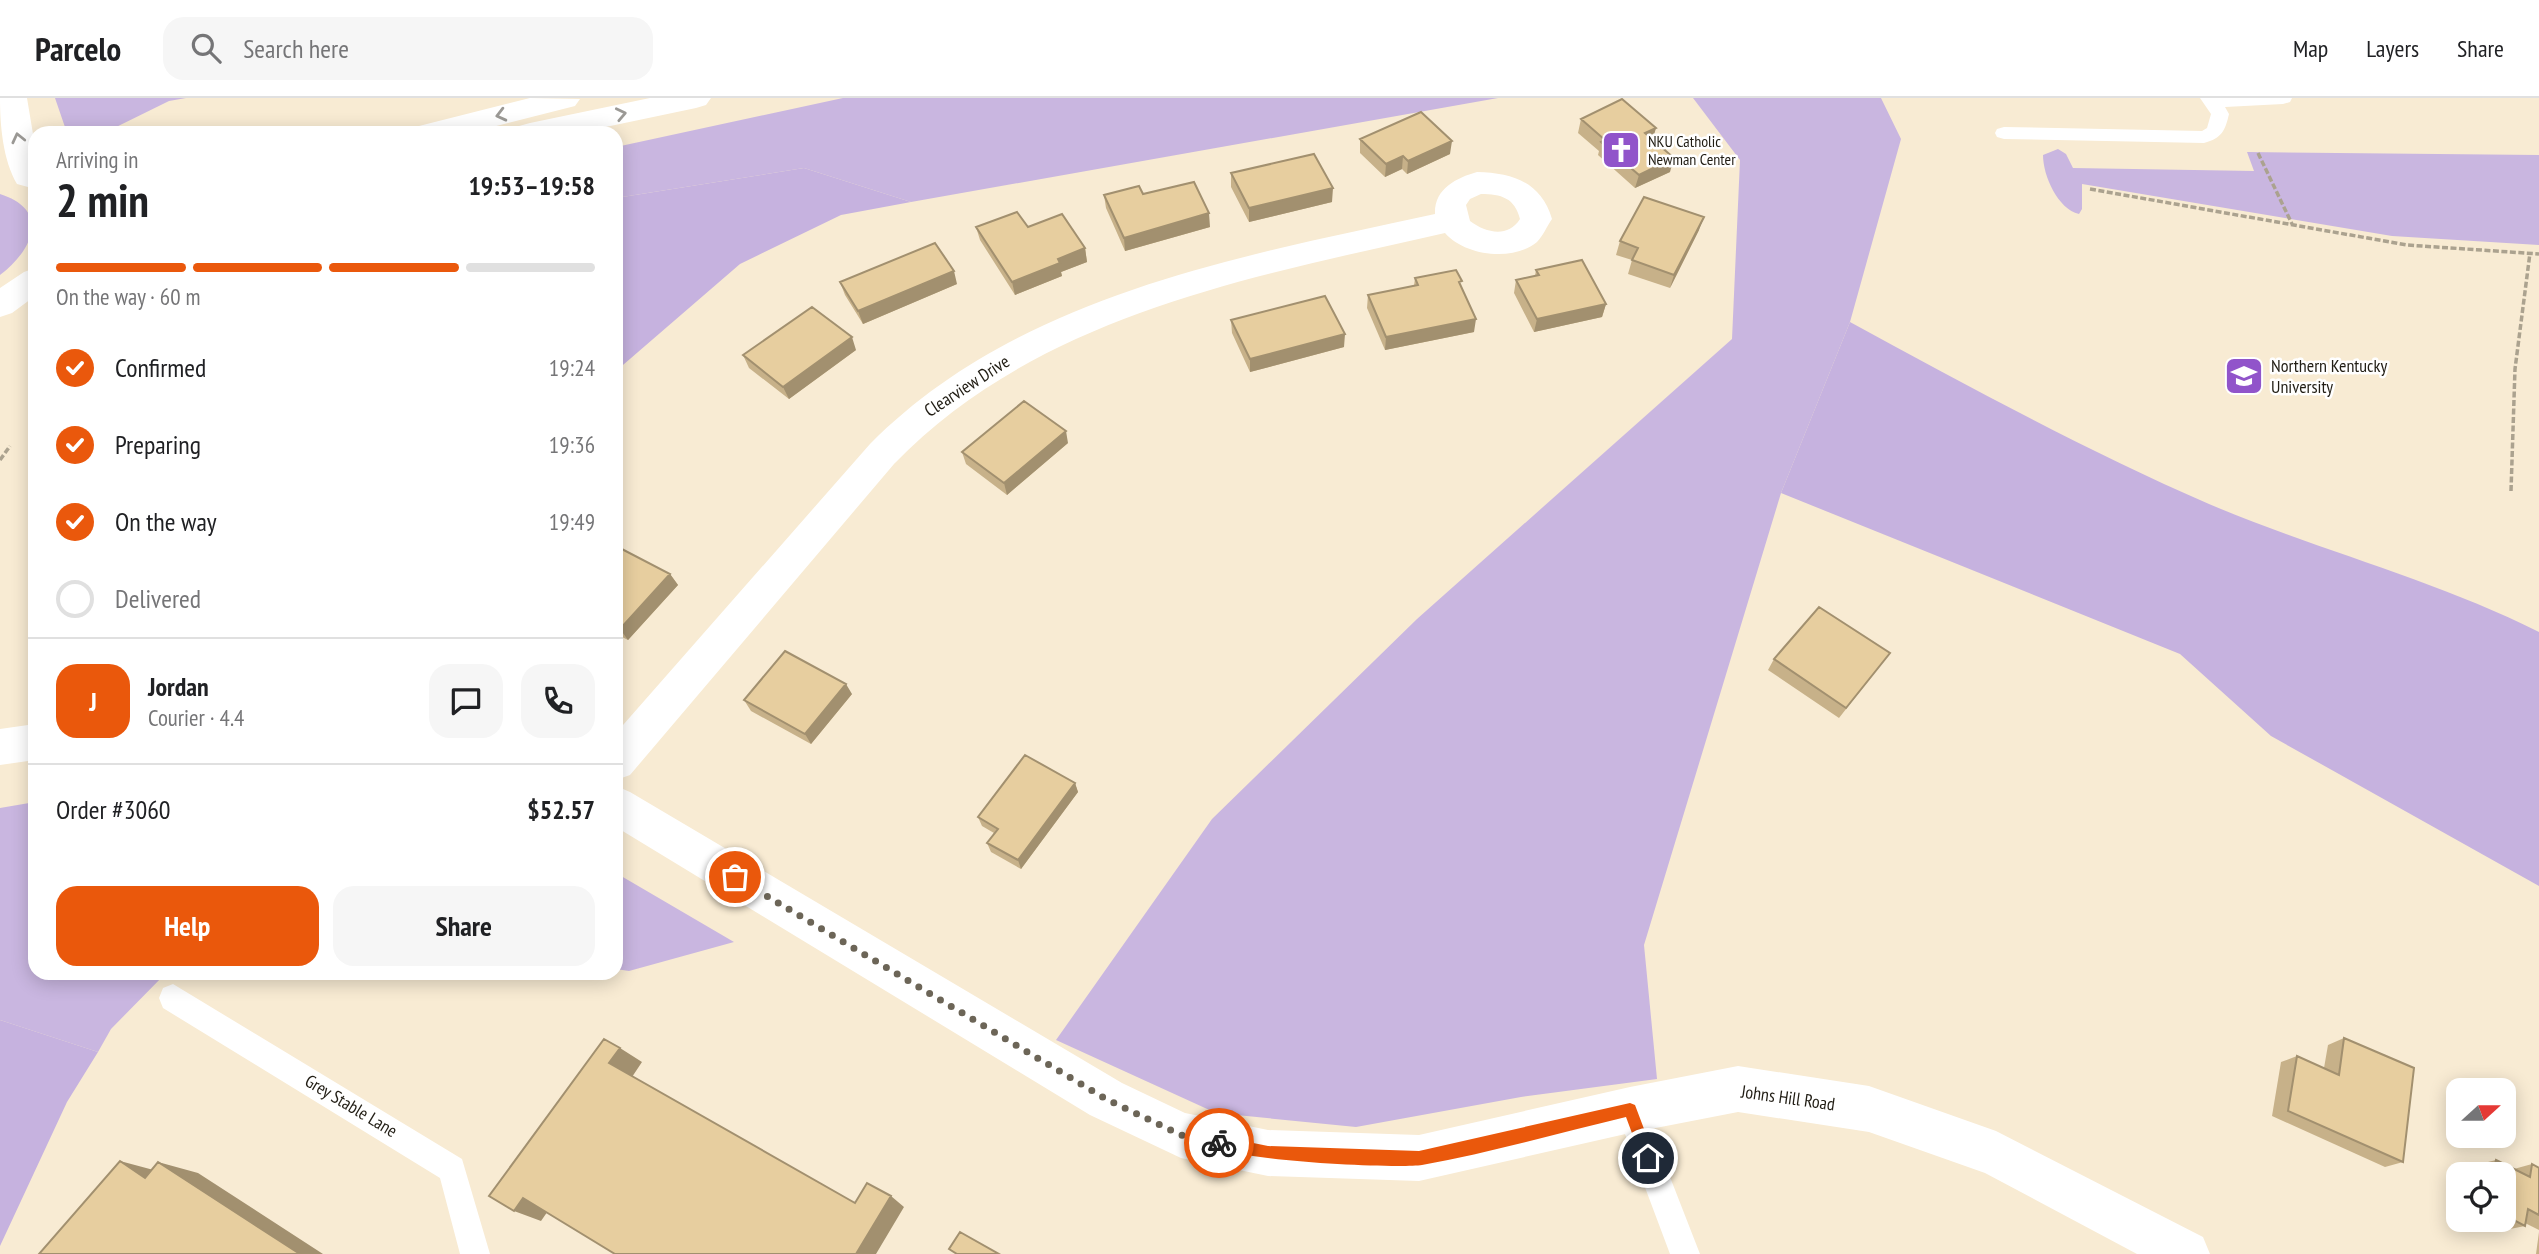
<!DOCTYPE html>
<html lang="en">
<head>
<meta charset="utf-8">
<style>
	body { margin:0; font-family:"PT Sans Narrow",sans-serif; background:#f6f6f6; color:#202124; height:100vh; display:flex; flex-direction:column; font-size:26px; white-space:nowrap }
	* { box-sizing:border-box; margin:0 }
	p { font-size:23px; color:#757577 }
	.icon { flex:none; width:38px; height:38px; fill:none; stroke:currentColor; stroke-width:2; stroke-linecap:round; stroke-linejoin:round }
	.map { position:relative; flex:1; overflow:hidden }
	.sheet { position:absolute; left:28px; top:28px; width:595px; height:854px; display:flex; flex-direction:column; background:#fff; border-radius:21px; box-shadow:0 4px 18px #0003 }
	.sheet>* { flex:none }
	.needle { width:46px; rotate:69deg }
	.tools { position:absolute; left:2446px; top:980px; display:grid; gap:14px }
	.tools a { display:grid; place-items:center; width:70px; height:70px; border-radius:14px; background:#fff; box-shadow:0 4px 18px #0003; font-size:35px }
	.pin { position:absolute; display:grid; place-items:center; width:60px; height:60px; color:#fff; margin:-30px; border:4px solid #fff; border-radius:50%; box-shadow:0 2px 7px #0007 }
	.courier { position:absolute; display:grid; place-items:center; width:70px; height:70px; margin:-35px; border:5px solid #ea580c; border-radius:50%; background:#fff; color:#222; box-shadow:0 2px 9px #0007 }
	.headline em { font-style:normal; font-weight:700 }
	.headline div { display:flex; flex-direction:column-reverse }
	.headline { display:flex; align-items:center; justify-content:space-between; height:119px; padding:0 28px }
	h1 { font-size:46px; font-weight:700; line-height:52px }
	.bar { display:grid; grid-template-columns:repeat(4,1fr); gap:10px 7px; align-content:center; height:84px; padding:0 28px }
	.bar i { height:9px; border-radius:5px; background:#e0e0e0 }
	.bar .active { background:#ea580c }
	.bar p { grid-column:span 4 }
	.line { display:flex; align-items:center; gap:18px; padding:0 28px; border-top:2px solid #e0e0e0 }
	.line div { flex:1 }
	.round { display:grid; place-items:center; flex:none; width:74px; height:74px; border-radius:21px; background:#f6f6f6 }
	ol { padding:0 28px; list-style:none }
	li { display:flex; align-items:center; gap:21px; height:77px }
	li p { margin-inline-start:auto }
	li .icon { padding:7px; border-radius:50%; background:#ea580c; color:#fff; stroke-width:4 }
	li:last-child { color:#757577 }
	li i { width:38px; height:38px; border:4px solid #e0e0e0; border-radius:50% }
	.primary-button { display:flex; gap:14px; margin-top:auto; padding:14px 28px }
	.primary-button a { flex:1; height:80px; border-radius:21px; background:#ea580c; color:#fff; font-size:28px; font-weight:700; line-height:80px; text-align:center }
	.primary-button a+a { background:#f6f6f6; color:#202124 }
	header { display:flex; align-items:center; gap:42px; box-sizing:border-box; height:98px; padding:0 35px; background:#fff; border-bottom:2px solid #e0e0e0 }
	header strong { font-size:33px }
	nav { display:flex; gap:38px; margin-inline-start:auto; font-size:24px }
	.search { width:490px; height:63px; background:#f6f6f6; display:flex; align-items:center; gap:18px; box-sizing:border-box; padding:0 24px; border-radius:21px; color:#757577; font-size:26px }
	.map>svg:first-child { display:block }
</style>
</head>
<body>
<header>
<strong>Parcelo</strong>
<div class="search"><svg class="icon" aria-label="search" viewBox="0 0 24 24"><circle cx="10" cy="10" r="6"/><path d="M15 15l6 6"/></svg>Search here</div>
<nav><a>Map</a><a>Layers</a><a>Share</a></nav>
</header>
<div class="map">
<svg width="2539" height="1156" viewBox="0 0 2539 1156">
	<rect width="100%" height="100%" fill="#f8ebd3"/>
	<path fill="#c9b6e0" d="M55,0h131l-17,3 -65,32h-37z
		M843,0h655l-587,104 -107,-34 -188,30v-51z
		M1693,0h188l20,41 -51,183 -69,171 -137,452 13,134 -136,18 -165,30 -140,-14 -160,-73 156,-221 205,-200 315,-280 8,-179z
		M2058,51l8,5 7,14 181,3 -7,-19 292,3v90l-147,-9 -310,-52v25l-3,5c-21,-5 -36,-38 -36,-59z
		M0,96c51,16 33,56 0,81z
		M35,704v171h131l-55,56 -13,23 -98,-32v-212z
		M616,775l118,69 -105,29 -13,-2z"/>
	<path fill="#c6b2df" d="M804,70l107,34 -70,13 -101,49 -124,107v-173z
		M1850,224c118,64 235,128 359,182 108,46 224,75 330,128v254l-268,-150 -91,-82 -399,-161z
		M0,922l98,32 -31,50 -67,144z"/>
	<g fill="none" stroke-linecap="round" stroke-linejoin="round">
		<path stroke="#aba28f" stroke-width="3.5" stroke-dasharray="6 2.5" stroke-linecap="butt" d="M2258,55l34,71
			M2090,91l317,56 132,9
			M0,362l10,-14
			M2511,393l4,-122 15,-116"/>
		<path fill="#fff" fill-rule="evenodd" d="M2200,0h92l-2,4 -7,2 -58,3 4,7c-4,17 -7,24 -25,29l-200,-4 -7,-2 -2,-4 2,-4 7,-2 198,4 5,-3 4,-14z
			M173,886l289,175 28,95h-30l-20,-76 -277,-170 -4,-10 4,-10z
			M1630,998l10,4 60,154h-30l-54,-144 4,-10z"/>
		<path fill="#fff" fill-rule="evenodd" d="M1477,74c36,1 64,10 75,47 -5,7 -9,17 -15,23 -24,20 -72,14 -92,-9 -194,44 -407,82 -551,231l-264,311 -14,5v-47l254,-289c148,-149 368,-187 565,-230 -1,-25 21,-36 42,-42zM1481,96c20,0 34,4 39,25 -12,19 -34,14 -50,2l-4,-16 4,-6z"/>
		<path fill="#fff" fill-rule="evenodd" d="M0,0h27l8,48v39l-7,2 -11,-3c-14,-24 -17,-58 -17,-86z
			M530,0l50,1 -5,7 -106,27h-54l4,-7z
			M650,0h61l-5,7 -10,3 -119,25h-62l4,-7 11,-3z
			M35,170v28l-23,17 -12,4v-29l24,-16z
			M35,626v36l-35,5v-36z
			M616,688l14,6 492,291 63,30 83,17 151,5 211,-48 108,-21 131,20 127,45 207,106 7,17h-73l-152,-81 -116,-41 -131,-20 -108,21 -211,48 -151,-5 -87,-18 -91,-43 -474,-288z"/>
	</g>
	<path fill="#c7b189" d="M1581,21l71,21 18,32 -35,16 -37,-33 1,-4 -21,-18z
		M1360,41l90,15 -43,20 -5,-5 -17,8 -25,-24z
		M1231,75l101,29 -83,20 -18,-35z
		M1143,96l67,33 -85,24 -19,-43 -2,-13z
		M976,129h52l57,21 2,14 -26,10 1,4 -47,19 -35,-55z
		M1699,132l-29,58 -42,-14 4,-14 -16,-5 4,-14z
		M1536,172l70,34 -4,13 -68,15 -20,-39 2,-13 19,-4z
		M1415,180l46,10 13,44 -89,18 -18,-42 1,-13 46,-9z
		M840,184l117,2 -94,40 -18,-29z
		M1231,222l113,27 -94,25 -18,-39z
		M856,252l-67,49 -40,-31 -6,-13z
		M1068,345l-61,52 -41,-31 -4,-12z
		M616,448l54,28 8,11 -50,55 -12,-6z
		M1890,555l-51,65 -71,-48 6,-11z
		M852,596l-41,50 -60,-33 -7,-11z
		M1075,685l3,9 -57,77 -30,-17 -4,-9 7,-10 -12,-7 -4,-9z
		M2344,940l59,124 -18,5 -113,-51 9,-54 16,-6 27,12 4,-23z
		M2496,1062l18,9 18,-5 7,4v62l-14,-7v3l-20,4 -20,-10h19v-46h-29l1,-9z
		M2539,1134v22h-3z"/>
	<path fill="#a2906f" d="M1656,30l-4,14 -7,-9z
		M1452,43l-2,13 -43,20 1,-13z
		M1403,58l-1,13 -17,8 1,-13z
		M1674,60l-4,14 -35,16 4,-13z
		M1333,90l-1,14 -83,20v-14z
		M1209,115l1,14 -85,24 -1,-13z
		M1704,119l-5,13 -29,58 4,-13z
		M1085,150l2,14 -26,10 1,4 -47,19 -3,-13 46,-23z
		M954,173l3,13 -94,40 -5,-13z
		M1606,206l-4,13 -68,15 3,-13z
		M1476,221l-2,13 -89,18 1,-13z
		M1345,236l-1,13 -94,25v-13z
		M852,239l4,13 -67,49 -6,-12z
		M1066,333l2,12 -61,52 -3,-12z
		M670,476l8,11 -50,55 -8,-11z
		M846,586l6,10 -41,50 -6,-10z
		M1075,685l3,9 -57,77 -3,-9z
		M620,950l22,14 -10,15 -23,-14z
		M120,1063l41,11 -16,6z
		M158,1064l40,11 125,81h-23z
		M891,1098l13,11 -28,47h-20z
		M523,1100l27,10 -9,13 -27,-10z"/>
	<path fill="#e7ce9f" stroke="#a2906f" stroke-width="2" d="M1622,1l34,29 -11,5 29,25 -35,17 -38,-33 4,-2 -24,-21z
		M1421,14l31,29 -44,20 -5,-5 -17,8 -26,-25z
		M1314,56l19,34 -84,20 -18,-35z
		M1194,84l15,31 -85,25 -20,-43 35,-9 4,8z
		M1644,99l60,20 -30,58 -42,-15 6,-12 -18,-7z
		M1017,114l11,15 34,-13 23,34 -27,11 2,4 -48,19 -36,-55z
		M935,145l19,28 -96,40 -18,-29z
		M1582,162l24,44 -69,15 -21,-39 23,-5 -3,-5z
		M1456,172l6,11 -3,1 17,37 -90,18 -18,-42 50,-10 -3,-7z
		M1325,198l20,38 -95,25 -19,-39z
		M812,209l40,30 -69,50 -40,-32z
		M1024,303l42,30 -62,52 -42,-31z
		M616,448l54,28 -50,55 -4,-2z
		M1819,509l71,46 -44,55 -72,-49z
		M785,553l61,33 -41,50 -61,-34z
		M1025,657l50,28 -57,77 -31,-17 11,-14 -20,-12z
		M2344,940l70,30 -11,94 -115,-51 9,-55 42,19z
		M604,941l16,9 -11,15 246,140 12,-20 24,13 -35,58h-241l-92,-56 -9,13 -25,-15z
		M2496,1062l34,17 2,-13 7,4v47l-11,-6 -3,17 -21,-11v-41h-11z
		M120,1063l25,17 13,-16 142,92h-261z
		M960,1134l39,22h-42l-8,-5z"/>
	<defs><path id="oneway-chevron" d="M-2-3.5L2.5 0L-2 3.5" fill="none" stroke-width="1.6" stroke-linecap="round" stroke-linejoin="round" transform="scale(1.75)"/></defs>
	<g stroke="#9b9995">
		<use href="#oneway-chevron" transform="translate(621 16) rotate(-12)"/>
		<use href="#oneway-chevron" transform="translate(501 17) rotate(166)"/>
		<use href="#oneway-chevron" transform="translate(18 40) rotate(-103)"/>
	</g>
	<path fill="#ea580c" d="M1630,1005l5,2 20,53 -7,7 -5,-2 -17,-46c-67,16 -136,36 -204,48 -25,4 -202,-4 -210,-22l7,-7 49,10 151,5z"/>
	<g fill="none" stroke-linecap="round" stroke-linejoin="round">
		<path stroke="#6c6557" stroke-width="7" stroke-dasharray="0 12.6" d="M735,779l371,222 75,36 38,8"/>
	</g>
	<defs>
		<g id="church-square" transform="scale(2.0125)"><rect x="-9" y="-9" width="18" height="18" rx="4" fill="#9154ca" stroke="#fff"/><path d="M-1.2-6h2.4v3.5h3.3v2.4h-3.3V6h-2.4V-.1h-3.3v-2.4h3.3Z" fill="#fff"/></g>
		<g id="university-square" transform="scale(2.0125)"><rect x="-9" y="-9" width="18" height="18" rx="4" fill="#9154ca" stroke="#fff"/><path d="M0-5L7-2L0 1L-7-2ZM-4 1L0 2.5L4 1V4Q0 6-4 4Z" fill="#fff"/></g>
	</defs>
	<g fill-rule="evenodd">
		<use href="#church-square" x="1621" y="52"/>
		<use href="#university-square" x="2244" y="278"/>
	</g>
	<g text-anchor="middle" stroke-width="5" stroke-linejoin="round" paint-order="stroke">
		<g font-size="16" fill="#211d14" stroke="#fff" text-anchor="start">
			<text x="1648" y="49">NKU Catholic<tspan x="1648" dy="18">Newman Center</tspan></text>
		</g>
		<g font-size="18" fill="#211d14" stroke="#fff" text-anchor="start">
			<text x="2271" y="274">Northern Kentucky<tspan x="2271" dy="21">University</tspan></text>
		</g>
		<g font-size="18" fill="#211d14" stroke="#fff">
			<text transform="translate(967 288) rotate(-33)" y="6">Clearview Drive</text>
			<text transform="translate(1788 1000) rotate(8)" y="6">Johns Hill Road</text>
			<text transform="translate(351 1008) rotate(31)" y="6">Grey Stable Lane</text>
		</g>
	</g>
</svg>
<div class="tools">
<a><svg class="needle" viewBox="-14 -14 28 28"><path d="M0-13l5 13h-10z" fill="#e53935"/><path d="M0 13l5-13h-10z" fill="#757577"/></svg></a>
<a><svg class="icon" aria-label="locate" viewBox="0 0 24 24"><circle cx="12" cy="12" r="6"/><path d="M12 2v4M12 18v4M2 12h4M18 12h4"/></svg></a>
</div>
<div class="pin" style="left:735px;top:779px;background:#ea580c"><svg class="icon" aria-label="bag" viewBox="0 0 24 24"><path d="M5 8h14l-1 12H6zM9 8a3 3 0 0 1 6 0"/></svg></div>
<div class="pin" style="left:1648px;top:1060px;background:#1f2937"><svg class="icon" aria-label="home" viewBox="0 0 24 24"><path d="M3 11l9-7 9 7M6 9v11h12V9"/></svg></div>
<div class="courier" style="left:1219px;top:1045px"><svg class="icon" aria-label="bike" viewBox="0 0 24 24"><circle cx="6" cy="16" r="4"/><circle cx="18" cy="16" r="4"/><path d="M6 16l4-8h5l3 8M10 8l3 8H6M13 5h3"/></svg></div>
<section class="sheet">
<div class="headline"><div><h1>2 min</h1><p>Arriving in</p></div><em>19:53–19:58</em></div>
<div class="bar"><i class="active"></i><i class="active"></i><i class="active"></i><i></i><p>On the way · 60 m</p></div>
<ol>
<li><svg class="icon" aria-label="check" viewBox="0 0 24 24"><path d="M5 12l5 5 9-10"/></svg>Confirmed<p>19:24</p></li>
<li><svg class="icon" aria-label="check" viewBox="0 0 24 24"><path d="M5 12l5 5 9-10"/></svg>Preparing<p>19:36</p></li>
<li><svg class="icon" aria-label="check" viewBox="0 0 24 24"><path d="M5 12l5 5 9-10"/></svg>On the way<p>19:49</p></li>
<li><i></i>Delivered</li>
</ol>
<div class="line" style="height:126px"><b class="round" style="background:#ea580c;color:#fff">J</b><div><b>Jordan</b><p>Courier · 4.4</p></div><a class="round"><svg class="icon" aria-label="chat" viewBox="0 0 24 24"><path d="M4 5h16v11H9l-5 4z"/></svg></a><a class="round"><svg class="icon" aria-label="phone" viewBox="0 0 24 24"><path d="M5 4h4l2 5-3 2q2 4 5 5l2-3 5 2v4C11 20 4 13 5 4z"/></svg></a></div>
<div class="line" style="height:91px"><div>Order #3060</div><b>$52.57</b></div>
<div class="primary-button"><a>Help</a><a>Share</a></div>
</section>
</div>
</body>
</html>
